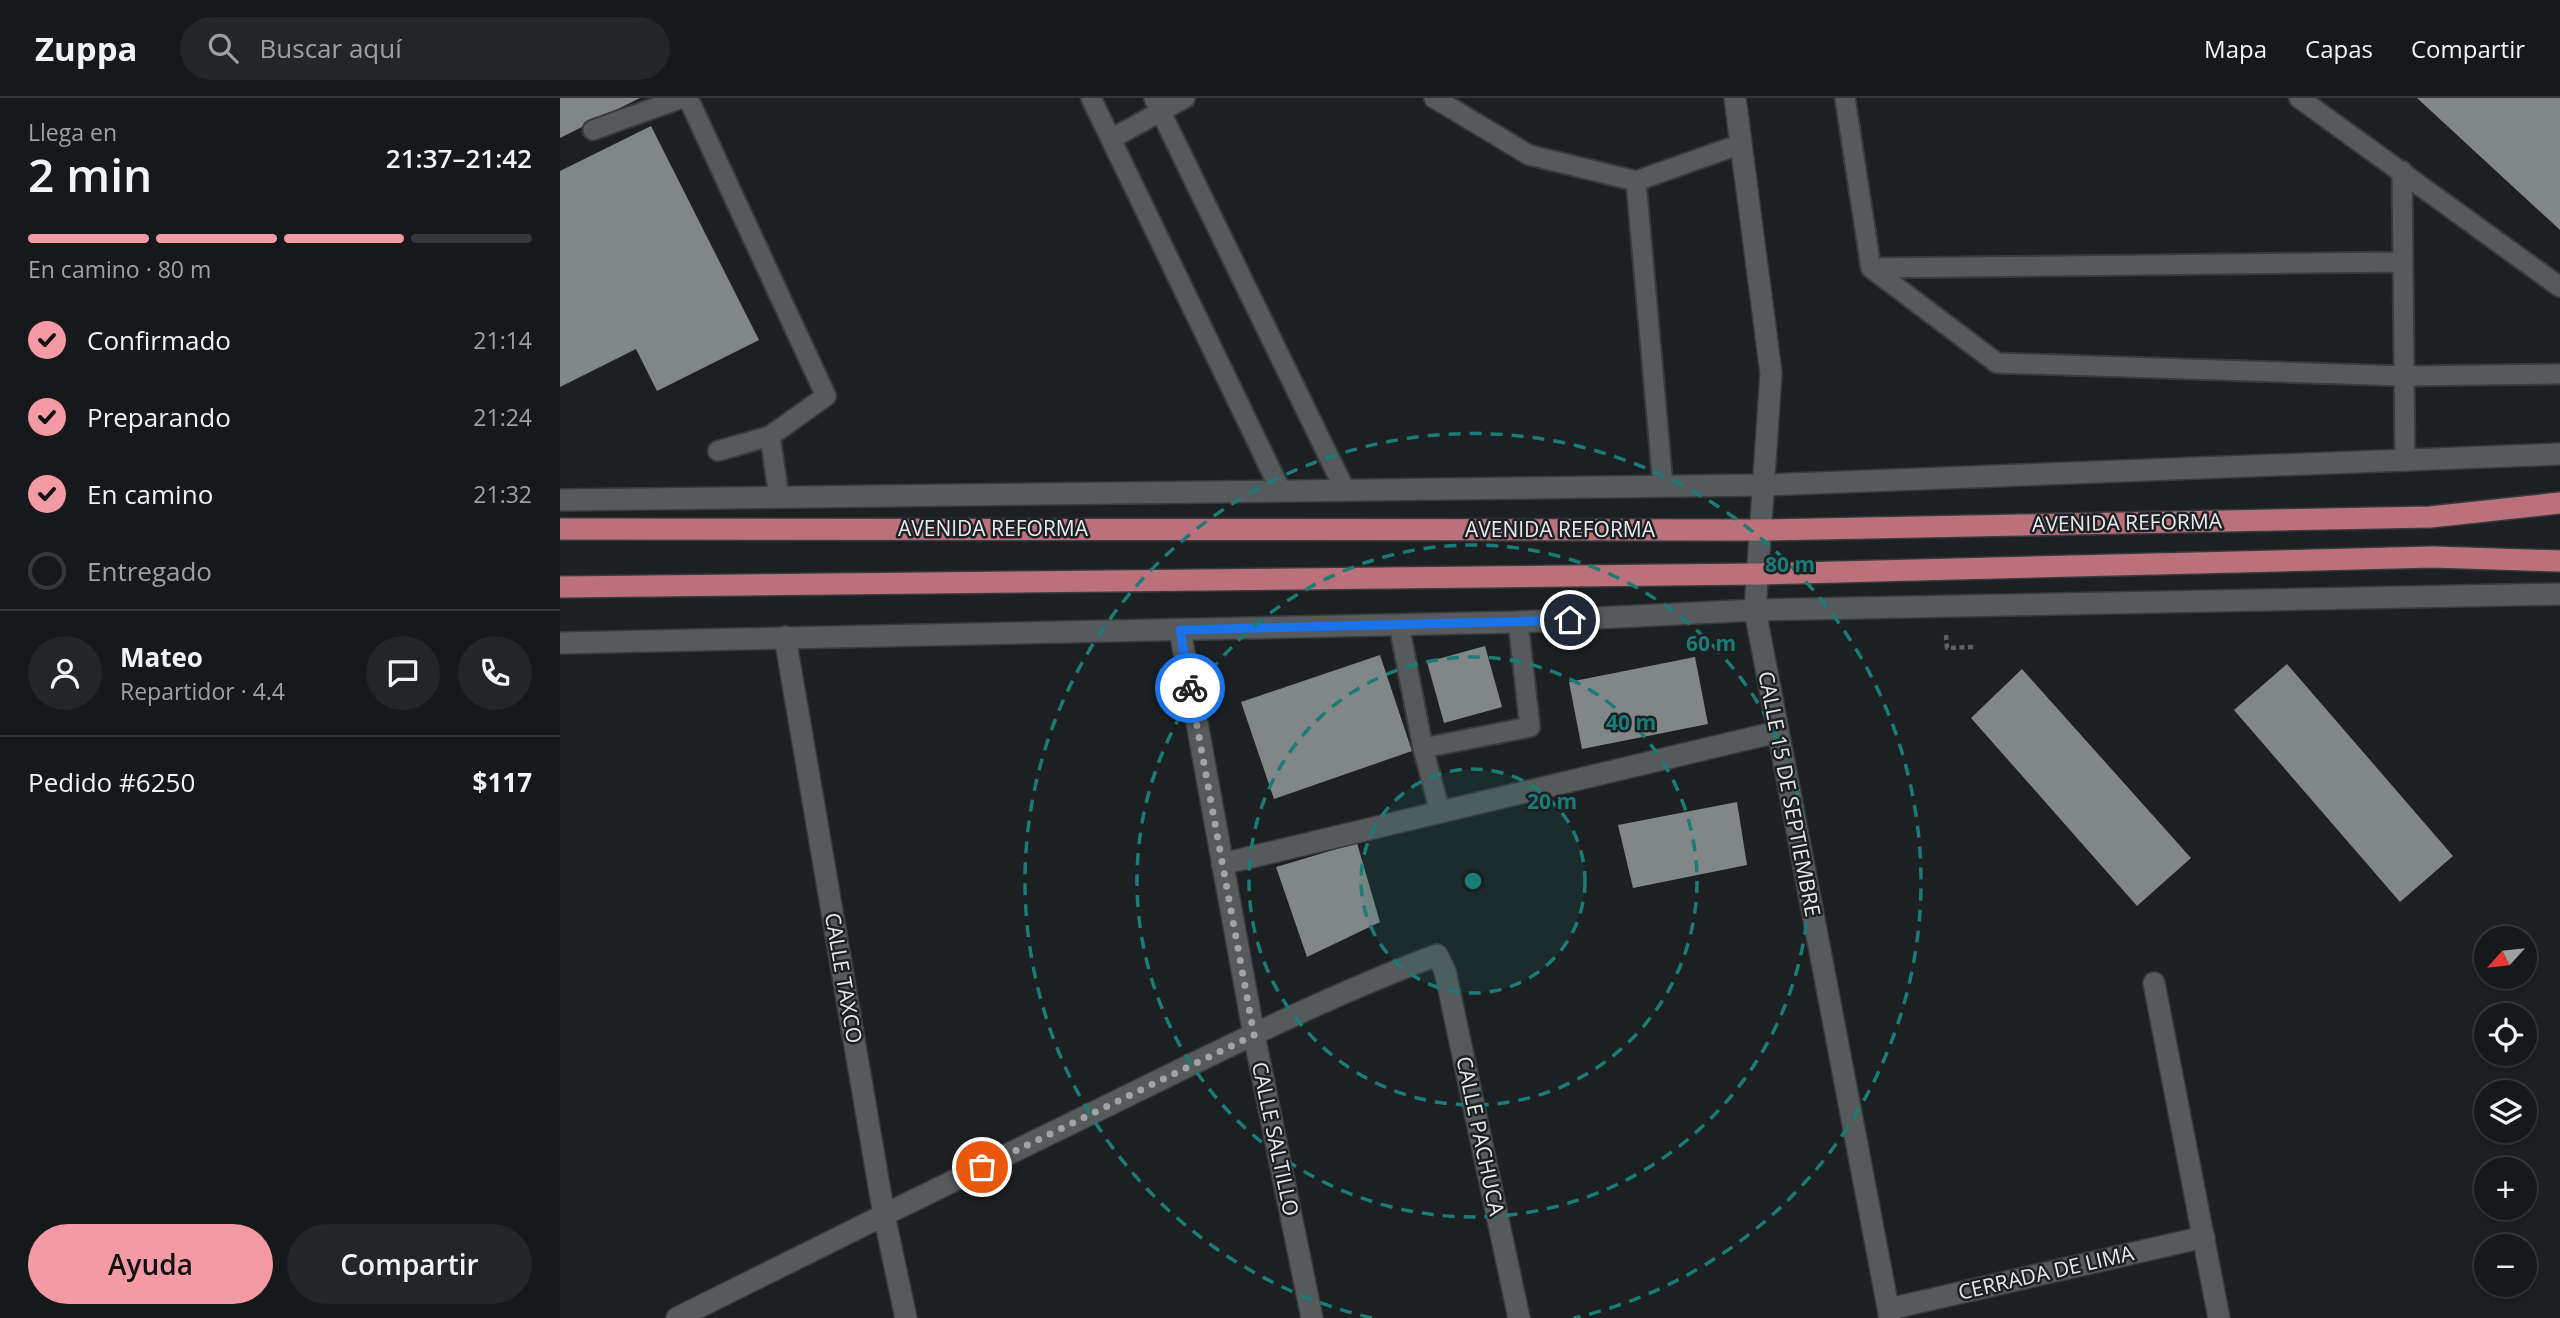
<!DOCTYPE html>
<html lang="es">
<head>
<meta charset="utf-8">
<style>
	body { margin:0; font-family:"Open Sans",sans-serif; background:#232527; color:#f1f3f6; height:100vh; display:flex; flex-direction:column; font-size:26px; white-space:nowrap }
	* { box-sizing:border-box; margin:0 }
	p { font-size:23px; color:#9ea0a2 }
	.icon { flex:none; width:38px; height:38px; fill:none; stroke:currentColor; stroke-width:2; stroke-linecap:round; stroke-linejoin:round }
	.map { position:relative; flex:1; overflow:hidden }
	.panel { display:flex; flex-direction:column; background:#16181a; width:560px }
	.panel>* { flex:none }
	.needle { width:46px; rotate:243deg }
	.controls { position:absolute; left:1914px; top:828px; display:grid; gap:14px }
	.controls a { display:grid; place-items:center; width:63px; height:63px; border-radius:50%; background:#16181a; box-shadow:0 4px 10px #0003,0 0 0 2px #353739; font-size:35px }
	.pin { position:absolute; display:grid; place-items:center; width:60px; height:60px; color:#fff; margin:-30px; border:4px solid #fff; border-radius:50%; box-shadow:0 2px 7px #0007 }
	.courier { position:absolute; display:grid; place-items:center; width:70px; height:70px; margin:-35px; border:5px solid #1a73e8; border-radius:50%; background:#fff; color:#222; box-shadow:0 2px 9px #0007 }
	.headline em { font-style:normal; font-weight:600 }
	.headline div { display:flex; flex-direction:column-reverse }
	.headline { display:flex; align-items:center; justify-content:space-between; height:119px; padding:0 28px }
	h1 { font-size:46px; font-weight:600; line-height:52px }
	.bar { display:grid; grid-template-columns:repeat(4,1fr); gap:10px 7px; align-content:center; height:84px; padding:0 28px }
	.bar i { height:9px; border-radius:5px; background:#353739 }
	.bar .current { background:#f49aa4 }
	.bar p { grid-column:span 4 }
	.line { display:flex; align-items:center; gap:18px; padding:0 28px; border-top:2px solid #353739 }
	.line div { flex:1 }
	.round { display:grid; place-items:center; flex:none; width:74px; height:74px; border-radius:37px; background:#232527 }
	ol { padding:0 28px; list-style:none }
	li { display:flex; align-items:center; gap:21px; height:77px }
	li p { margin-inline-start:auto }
	li .icon { padding:7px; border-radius:50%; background:#f49aa4; color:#111; stroke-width:4 }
	li:last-child { color:#9ea0a2 }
	li i { width:38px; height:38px; border:4px solid #353739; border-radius:50% }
	.action { display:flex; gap:14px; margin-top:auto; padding:14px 28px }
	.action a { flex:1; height:80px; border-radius:42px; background:#f49aa4; color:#111; font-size:28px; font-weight:600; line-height:80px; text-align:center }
	.action a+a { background:#232527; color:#f1f3f6 }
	header { display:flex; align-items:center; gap:42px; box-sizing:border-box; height:98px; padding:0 35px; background:#16181a; border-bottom:2px solid #353739 }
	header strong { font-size:33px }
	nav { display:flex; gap:38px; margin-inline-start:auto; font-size:24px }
	.search { width:490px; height:63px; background:#232527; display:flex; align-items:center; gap:18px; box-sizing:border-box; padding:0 24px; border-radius:38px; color:#9ea0a2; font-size:26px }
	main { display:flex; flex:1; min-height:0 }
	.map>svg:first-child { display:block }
</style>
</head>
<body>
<header>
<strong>Zuppa</strong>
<div class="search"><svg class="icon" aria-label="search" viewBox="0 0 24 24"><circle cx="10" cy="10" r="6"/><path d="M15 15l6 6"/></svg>Buscar aquí</div>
<nav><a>Mapa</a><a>Capas</a><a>Compartir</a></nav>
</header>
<main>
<section class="panel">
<div class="headline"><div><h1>2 min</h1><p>Llega en</p></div><em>21:37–21:42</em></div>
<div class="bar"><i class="current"></i><i class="current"></i><i class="current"></i><i></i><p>En camino · 80 m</p></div>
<ol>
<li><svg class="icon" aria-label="check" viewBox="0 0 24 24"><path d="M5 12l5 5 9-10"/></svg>Confirmado<p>21:14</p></li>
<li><svg class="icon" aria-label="check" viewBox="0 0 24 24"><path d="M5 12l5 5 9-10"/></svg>Preparando<p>21:24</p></li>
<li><svg class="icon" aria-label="check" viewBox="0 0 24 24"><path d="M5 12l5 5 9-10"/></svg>En camino<p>21:32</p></li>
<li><i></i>Entregado</li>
</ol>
<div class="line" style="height:126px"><a class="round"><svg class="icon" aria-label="person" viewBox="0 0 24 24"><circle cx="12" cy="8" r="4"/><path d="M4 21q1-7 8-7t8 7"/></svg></a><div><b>Mateo</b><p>Repartidor · 4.4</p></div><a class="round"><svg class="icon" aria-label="chat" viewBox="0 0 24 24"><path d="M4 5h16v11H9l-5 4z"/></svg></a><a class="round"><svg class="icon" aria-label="phone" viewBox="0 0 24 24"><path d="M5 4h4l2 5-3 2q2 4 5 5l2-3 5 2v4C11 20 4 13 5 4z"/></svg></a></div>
<div class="line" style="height:91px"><div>Pedido #6250</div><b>$117</b></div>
<div class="action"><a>Ayuda</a><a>Compartir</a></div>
</section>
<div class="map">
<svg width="2000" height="1220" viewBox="0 0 2000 1220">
	<rect width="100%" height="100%" fill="#1d2022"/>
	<path fill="#818689" d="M0,0h80l-80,40z
		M1857,0h143v132z
		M91,28l108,214 -102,51 -21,-42 -76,38v-216z
		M925,548l17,61 -58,16 -17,-61z
		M820,557l32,96 -138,48 -33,-97z
		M1135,559l13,67 -126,25 -13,-67z
		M1727,566l166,192 -53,46 -166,-192z
		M1462,571l169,189 -54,48 -166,-188z
		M1177,704l10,63 -114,23 -15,-63z
		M797,745l23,79 -73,35 -31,-90z"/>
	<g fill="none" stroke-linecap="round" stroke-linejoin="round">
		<g stroke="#383b3d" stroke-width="23">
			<path id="lane" d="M128,0l138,298 -56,40 -52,15
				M531,0l190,393
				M594,0l191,392
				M874,0l95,57 107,26 27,305
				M1285,0l26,170
				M1739,0l261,189
				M33,32l89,-32
				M551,41l74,-41
				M1842,73l3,290
				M1076,83l105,-37
				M1843,164l-532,6 126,95 407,13 156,-2
				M210,338l9,61
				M839,527l24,123 17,64
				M863,650l107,-21 -12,-105"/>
		</g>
		<g stroke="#383b3d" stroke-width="24">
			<path id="street" d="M620,532l74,405 58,283
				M225,539l99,578 22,103
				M662,766l555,-132
				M1594,885l65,335
				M1329,1211l315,-72
				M117,1220c147,-74 294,-146 442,-218 104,-51 209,-104 318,-145l8,16 74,347"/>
		</g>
		<g stroke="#383b3d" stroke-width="24">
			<path id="secondary" d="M1175,0l36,275 -16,237 135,708
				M0,402l1205,-15 795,-31
				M0,545l958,-21 237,-12 805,-16"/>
		</g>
		<g stroke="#383b3d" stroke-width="24">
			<path id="primary" d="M0,431l1201,1 669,-13 130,-14
				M0,489l1198,-13 675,-17 127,4"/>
		</g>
		<path stroke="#5e6163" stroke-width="4.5" stroke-dasharray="5 3.5" stroke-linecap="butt" d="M1386,537l1,13 26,-1"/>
		<use href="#lane" stroke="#565a5c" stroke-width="19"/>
		<use href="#street" stroke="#565a5c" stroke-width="21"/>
		<use href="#secondary" stroke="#565a5c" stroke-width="21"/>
		<use href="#primary" stroke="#bb717c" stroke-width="21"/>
	</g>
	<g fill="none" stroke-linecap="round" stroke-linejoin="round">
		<path stroke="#a1a3a5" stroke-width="7" stroke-dasharray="0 12.6" d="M422,1069l272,-132 -64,-347"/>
		<path stroke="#1a73e8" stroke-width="9" d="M630,590l-10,-58 390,-10"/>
	</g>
	<circle cx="913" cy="783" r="112" fill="#1a7c74" fill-opacity=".12"/>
	<g fill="none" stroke="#1a7c74" stroke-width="3.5" stroke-dasharray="12 9">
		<circle cx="913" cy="783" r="112"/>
		<circle cx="913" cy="783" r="224"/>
		<circle cx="913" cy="783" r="336"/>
		<path d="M812 1220A448 448 0 1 1 1014 1220"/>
	</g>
	<g text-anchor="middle" stroke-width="5" stroke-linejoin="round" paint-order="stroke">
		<g font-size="21" fill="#e8eaec" stroke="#1d2022">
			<text transform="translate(1567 425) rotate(-1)" y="7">AVENIDA REFORMA</text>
			<text x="433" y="438">AVENIDA REFORMA</text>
			<text x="1000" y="439">AVENIDA REFORMA</text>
			<text transform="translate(1229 696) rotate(79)" y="7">CALLE 15 DE SEPTIEMBRE</text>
			<text transform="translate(283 880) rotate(80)" y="7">CALLE TAXCO</text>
			<text transform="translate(920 1038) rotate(78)" y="7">CALLE PACHUCA</text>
			<text transform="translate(715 1041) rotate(78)" y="7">CALLE SALTILLO</text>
			<text transform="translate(1486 1175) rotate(-13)" y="7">CERRADA DE LIMA</text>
		</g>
	</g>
	<circle cx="913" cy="783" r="10" fill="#1a7c74" stroke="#1d2022" stroke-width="3.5"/>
	<g font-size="21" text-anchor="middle" font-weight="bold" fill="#1a7c74" stroke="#1d2022" stroke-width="5" stroke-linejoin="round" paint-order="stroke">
		<text x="1230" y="474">80 m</text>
		<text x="1151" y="553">60 m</text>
		<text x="1071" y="632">40 m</text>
		<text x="992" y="711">20 m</text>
	</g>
</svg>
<div class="controls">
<a><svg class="needle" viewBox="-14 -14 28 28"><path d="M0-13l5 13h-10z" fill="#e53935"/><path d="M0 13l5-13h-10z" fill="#9ea0a2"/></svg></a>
<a><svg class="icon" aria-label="locate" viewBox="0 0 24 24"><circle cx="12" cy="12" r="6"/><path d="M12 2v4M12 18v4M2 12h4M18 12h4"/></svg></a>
<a><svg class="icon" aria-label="layers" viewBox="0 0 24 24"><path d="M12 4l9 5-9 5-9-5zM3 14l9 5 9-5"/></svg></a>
<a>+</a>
<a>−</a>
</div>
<div class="pin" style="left:422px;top:1069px;background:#ea580c"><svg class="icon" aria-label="bag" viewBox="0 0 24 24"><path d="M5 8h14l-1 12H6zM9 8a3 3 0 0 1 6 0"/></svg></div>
<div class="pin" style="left:1010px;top:522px;background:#1f2937"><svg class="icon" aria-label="home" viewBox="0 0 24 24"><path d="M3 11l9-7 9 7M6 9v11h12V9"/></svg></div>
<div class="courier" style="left:630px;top:590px"><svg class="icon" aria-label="bike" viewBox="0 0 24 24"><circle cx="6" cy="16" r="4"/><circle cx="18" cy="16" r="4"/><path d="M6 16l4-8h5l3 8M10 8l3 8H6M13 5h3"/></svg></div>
</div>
</main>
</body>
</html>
